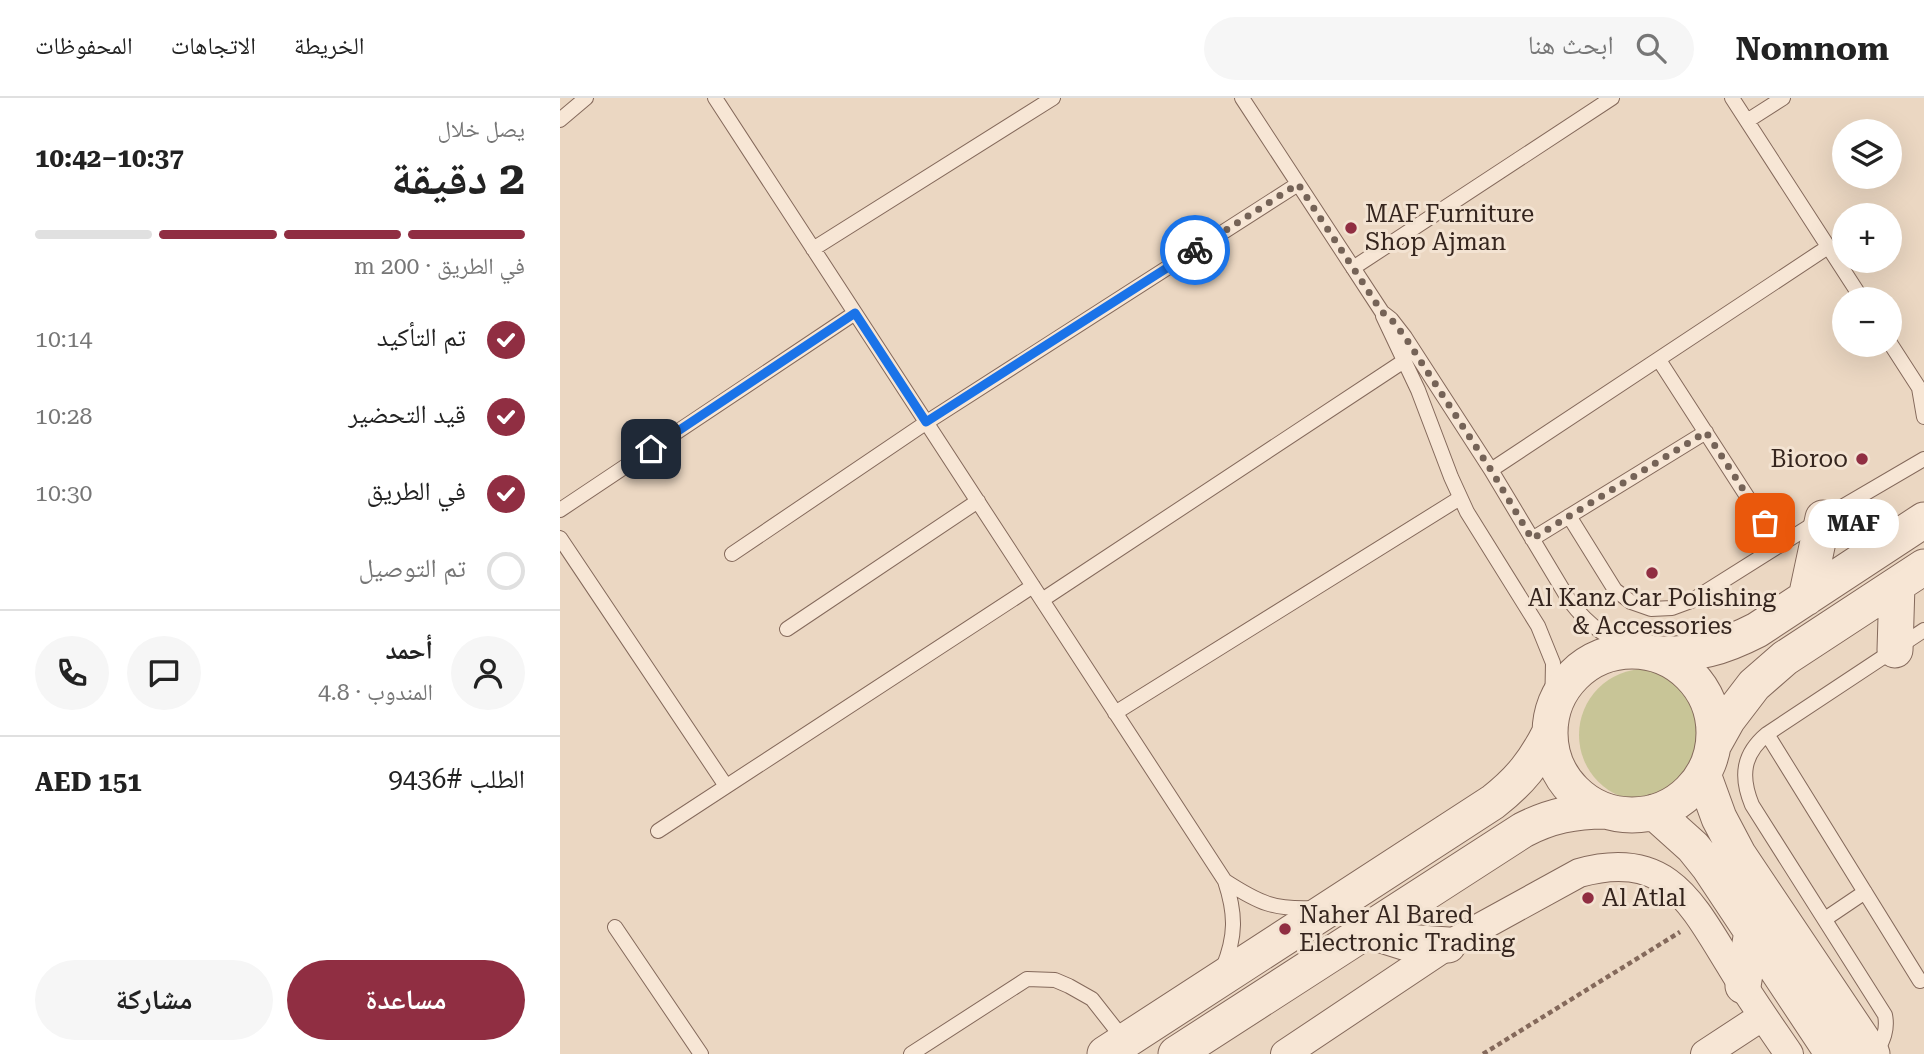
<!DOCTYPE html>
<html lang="ar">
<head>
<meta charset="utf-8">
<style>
	body { margin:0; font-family:"Roboto Serif","Noto Naskh Arabic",serif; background:#f6f6f6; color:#222; direction:rtl; height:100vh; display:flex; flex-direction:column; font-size:26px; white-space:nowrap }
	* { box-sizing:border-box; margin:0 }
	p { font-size:23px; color:#767676 }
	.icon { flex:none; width:38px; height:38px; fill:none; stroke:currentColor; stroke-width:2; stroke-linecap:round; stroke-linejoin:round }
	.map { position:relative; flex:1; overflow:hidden; direction:ltr }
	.sheet { display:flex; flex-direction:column; background:#fff; width:560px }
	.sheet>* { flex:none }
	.buttons { position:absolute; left:1272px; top:21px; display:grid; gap:14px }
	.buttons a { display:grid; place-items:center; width:70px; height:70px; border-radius:50%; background:#fff; box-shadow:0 7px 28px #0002; font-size:35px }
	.pin { position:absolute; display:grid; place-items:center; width:60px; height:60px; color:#fff; margin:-30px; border-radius:14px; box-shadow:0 4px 10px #0006 }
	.courier { position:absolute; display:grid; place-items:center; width:70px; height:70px; margin:-35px; border:5px solid #1a73e8; border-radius:50%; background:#fff; color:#222; box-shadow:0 2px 9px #0007 }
	.bubble { position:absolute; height:49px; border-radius:24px; background:#fff; box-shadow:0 7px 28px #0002; font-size:23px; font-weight:700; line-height:49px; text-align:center; direction:rtl }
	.overview em { font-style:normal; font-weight:700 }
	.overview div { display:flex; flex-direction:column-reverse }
	.overview { display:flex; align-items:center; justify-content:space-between; height:119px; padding:0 35px }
	h1 { font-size:46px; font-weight:700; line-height:52px }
	.bar { display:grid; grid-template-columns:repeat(4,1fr); gap:10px 7px; align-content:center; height:84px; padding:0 35px }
	.bar i { height:9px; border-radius:5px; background:#e0e0e0 }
	.bar .on { background:#902e42 }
	.bar p { grid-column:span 4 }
	.line { display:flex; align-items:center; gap:18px; padding:0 35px; border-top:2px solid #e0e0e0 }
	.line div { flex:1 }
	.round { display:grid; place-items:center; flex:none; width:74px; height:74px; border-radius:37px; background:#f6f6f6 }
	ol { padding:0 35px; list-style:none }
	li { display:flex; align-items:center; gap:21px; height:77px }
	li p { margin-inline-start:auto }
	li .icon { padding:7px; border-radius:50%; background:#902e42; color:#fff; stroke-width:4 }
	li:last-child { color:#767676 }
	li i { width:38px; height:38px; border:4px solid #e0e0e0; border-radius:50% }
	.primary-button { display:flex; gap:14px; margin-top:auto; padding:14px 35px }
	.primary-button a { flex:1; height:80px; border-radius:42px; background:#902e42; color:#fff; font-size:28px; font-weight:700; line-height:80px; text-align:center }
	.primary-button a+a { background:#f6f6f6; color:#222 }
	header { display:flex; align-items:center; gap:42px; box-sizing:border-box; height:98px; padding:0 35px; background:#fff; border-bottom:2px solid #e0e0e0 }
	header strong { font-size:33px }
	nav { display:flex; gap:38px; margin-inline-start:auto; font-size:24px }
	.search { width:490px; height:63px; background:#f6f6f6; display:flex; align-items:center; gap:18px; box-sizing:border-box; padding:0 24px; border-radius:38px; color:#767676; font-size:26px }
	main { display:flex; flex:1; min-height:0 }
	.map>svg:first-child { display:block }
</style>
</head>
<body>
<header>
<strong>Nomnom</strong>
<div class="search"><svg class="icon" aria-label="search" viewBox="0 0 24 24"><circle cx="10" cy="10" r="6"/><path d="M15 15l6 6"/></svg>ابحث هنا</div>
<nav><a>الخريطة</a><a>الاتجاهات</a><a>المحفوظات</a></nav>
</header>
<main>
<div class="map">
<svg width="1364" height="956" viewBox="0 0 1364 956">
	<rect width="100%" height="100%" fill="#ebd7c2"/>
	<path fill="#c8c597" d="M1019 637a66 66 0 1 1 132 0a66 66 0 1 1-132 0Z"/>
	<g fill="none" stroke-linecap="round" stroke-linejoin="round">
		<g stroke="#84695b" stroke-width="16">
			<path id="service" d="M155,0l510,783c11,33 11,55 -2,87
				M682,0l140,214 9,7 14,18 86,133 78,130c21,28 40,40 73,50
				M1172,0l130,201
				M0,22l26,-22
				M1187,23l36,-23
				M253,151l240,-151
				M793,170l259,-170
				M823,218l35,74 33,87 16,35 71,114 15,37 -1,53
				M1330,245l29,45 5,4
				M1099,262l120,186
				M1359,290l5,29
				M931,372l337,-223
				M0,412l295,-197
				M1009,418l46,74 16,12 20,7 21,-1 19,-7 132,-83 101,-59
				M0,440l166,248
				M972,441l174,-107
				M172,456l195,-132 371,-238
				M482,502l362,-239
				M227,531l191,-128
				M555,615l345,-215
				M1207,636l153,247
				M98,733l375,-245
				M665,783c34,22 49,29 90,27
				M1265,821l40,-27
				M55,829l86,127
				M351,956l116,-75 28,1 14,6 23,13 33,42
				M1316,956c7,-14 12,-24 9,-39l-133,-210c-12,-29 -9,-51 15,-71l157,-104"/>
		</g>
		<g stroke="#84695b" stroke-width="30">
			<path id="minor" d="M725,956l163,-109 131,-72c89,-25 113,31 153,95 18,30 38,58 57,86
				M1145,956l58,-38"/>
		</g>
		<g stroke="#84695b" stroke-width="37">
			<path id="tertiary" d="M1246,500l17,-80
				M1335,552l2,-65
				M990 635a82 82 0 1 1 164 0a82 82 0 1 1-164 0Z
				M1097,556c39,1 65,-6 100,-24l167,-110
				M1154,646l14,-25 26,-34 31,-27 139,-91
				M1143,676l16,44 19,36 134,200
				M1094,714l39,35 16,20 124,187
				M806,832l38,12 44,3
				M1183,888l9,-55
				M545,956l388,-252c27,-21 42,-40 57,-70
				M616,956l347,-224c27,-14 51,-19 82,-19"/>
		</g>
		<path stroke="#84695b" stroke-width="4.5" stroke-dasharray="5 3.5" stroke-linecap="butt" d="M923,956l197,-122"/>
		<use href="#service" stroke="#f7e6d5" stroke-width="14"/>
		<use href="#minor" stroke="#f7e6d5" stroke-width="28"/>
		<use href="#tertiary" stroke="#f7e6d5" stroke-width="35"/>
	</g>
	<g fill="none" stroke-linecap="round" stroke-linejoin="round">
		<path stroke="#756357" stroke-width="7" stroke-dasharray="0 12.6" d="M635,152l103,-66 84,128 9,7 14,18 86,133 41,69 174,-107 59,91"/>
		<path stroke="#1a73e8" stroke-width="9" d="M91,351l204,-136 71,109 269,-172"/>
	</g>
	<g fill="#902e42" stroke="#f3e3d2" stroke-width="2.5">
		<circle cx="791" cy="130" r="7"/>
		<circle cx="1302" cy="361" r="7"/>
		<circle cx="1092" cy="475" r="7"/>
		<circle cx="1028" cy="800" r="7"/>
		<circle cx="725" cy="831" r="7"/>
	</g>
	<g text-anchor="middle" stroke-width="6" stroke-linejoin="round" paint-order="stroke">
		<g font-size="24" fill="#35251e" stroke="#f3e3d2" text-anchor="start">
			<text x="805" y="124">MAF Furniture<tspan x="805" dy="28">Shop Ajman</tspan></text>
			<text x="1288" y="369" text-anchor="end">Bioroo</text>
			<text x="1092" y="508" text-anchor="middle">Al Kanz Car Polishing<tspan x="1092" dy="28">&amp; Accessories</tspan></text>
			<text x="1042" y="808">Al Atlal</text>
			<text x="739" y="825">Naher Al Bared<tspan x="739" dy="28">Electronic Trading</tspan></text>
		</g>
	</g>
</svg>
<div class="buttons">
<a><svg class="icon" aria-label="layers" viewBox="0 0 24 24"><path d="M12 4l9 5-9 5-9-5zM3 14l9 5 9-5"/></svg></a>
<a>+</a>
<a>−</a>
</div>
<div class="pin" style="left:1205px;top:425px;background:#ea580c"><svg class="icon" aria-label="bag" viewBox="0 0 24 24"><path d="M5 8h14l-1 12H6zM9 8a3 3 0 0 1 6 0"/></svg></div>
<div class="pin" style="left:91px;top:351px;background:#1f2937"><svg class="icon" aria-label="home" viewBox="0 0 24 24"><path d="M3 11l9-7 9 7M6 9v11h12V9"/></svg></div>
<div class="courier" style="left:635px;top:152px"><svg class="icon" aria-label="bike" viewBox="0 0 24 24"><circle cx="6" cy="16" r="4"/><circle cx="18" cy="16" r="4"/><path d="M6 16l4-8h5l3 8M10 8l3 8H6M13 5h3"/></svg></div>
<div class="bubble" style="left:1248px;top:401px;width:91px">MAF</div>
</div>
<section class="sheet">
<div class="overview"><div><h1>2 دقيقة</h1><p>يصل خلال</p></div><em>10:37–10:42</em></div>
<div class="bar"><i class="on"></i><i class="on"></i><i class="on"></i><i></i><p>في الطريق · 200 m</p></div>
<ol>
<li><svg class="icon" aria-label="check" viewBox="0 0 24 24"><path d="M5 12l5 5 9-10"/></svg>تم التأكيد<p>10:14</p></li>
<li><svg class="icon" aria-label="check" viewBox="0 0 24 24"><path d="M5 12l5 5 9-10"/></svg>قيد التحضير<p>10:28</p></li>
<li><svg class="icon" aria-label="check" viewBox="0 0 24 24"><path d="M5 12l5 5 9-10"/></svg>في الطريق<p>10:30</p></li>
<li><i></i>تم التوصيل</li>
</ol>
<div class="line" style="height:126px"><a class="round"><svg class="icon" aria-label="person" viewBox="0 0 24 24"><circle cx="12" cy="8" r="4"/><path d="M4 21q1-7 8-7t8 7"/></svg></a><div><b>أحمد</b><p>المندوب · 4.8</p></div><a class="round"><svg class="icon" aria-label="chat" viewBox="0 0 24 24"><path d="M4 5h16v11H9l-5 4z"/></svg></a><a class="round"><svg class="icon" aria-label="phone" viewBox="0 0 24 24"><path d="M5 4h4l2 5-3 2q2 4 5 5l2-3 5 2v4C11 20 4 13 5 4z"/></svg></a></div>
<div class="line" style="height:91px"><div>الطلب #9436</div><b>AED 151</b></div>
<div class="primary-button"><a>مساعدة</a><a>مشاركة</a></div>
</section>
</main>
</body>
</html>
